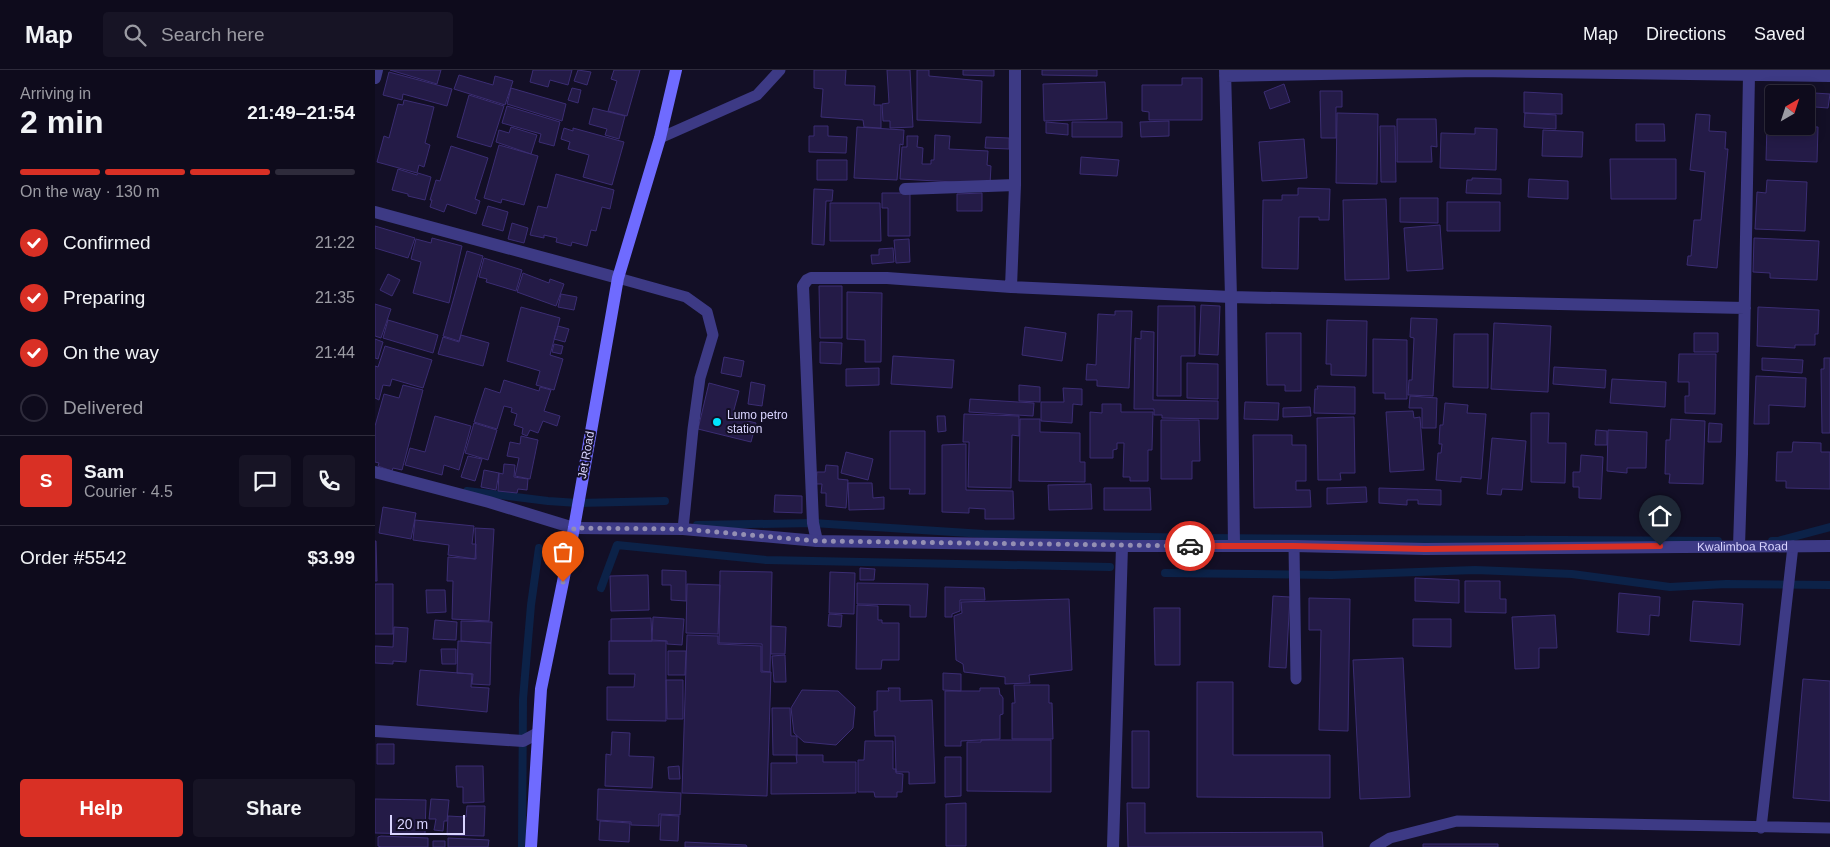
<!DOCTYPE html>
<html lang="en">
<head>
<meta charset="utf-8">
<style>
	body { margin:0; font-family:Helvetica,sans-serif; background:#171425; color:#f1f3f6; height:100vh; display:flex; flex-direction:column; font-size:19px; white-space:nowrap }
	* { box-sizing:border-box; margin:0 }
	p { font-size:16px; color:#9b9ba3 }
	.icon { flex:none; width:28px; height:28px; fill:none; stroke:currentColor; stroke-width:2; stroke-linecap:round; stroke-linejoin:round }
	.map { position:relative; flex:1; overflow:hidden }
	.sheet { display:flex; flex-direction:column; background:#0e0b1c; width:375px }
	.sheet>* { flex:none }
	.needle { width:32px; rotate:39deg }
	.controls { position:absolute; left:1390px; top:15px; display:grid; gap:10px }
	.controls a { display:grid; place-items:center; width:50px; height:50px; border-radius:5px; background:#0e0b1c; box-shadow:0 2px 12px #0003,0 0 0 1px #2e2b3b; font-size:25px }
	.scale { position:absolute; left:15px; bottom:12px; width:75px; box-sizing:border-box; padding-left:5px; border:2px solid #d9d4ff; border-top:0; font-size:14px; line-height:18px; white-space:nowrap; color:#d9d4ff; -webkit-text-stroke:4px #130f26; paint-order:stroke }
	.pin { position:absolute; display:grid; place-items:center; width:42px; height:42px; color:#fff; margin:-51px -21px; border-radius:50% 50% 50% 0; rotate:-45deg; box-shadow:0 0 5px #0007 }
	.pin .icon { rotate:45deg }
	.courier { position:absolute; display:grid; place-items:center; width:50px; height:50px; margin:-25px; border:4px solid #d93025; border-radius:50%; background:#fff; color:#222; box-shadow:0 1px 6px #0007 }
	.head em { font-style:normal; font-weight:800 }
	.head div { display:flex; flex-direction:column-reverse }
	.head { display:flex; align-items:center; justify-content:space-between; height:85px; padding:0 20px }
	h1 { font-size:32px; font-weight:800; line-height:38px }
	.bar { display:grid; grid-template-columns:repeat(4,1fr); gap:8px 5px; align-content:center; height:60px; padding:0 20px }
	.bar i { height:6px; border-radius:4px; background:#2e2b3b }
	.bar .selected { background:#d93025 }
	.bar p { grid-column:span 4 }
	.line { display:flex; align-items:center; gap:12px; padding:0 20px; border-top:1px solid #2e2b3b }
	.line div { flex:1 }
	.round { display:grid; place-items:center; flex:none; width:52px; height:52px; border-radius:5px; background:#171425 }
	ol { padding:0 20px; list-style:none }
	li { display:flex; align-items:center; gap:15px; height:55px }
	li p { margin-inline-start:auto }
	li .icon { padding:5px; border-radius:50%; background:#d93025; color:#fff; stroke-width:4 }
	li:last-child { color:#9b9ba3 }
	li i { width:28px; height:28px; border:2px solid #2e2b3b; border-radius:50% }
	.action { display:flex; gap:10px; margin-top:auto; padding:10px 20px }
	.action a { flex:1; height:58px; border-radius:5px; background:#d93025; color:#fff; font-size:20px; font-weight:800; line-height:58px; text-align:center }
	.action a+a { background:#171425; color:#f1f3f6 }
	header { display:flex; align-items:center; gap:30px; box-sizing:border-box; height:70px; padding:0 25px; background:#0e0b1c; border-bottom:1px solid #2e2b3b }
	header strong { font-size:24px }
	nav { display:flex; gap:28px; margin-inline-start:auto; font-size:18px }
	.search { width:350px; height:45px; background:#171425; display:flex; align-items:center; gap:12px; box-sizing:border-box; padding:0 18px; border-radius:5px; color:#9b9ba3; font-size:19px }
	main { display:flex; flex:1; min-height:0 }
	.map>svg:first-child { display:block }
</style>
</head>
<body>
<header>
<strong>Map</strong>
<div class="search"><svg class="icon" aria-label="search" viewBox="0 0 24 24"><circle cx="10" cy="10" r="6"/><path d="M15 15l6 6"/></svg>Search here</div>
<nav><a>Map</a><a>Directions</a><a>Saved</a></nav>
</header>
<main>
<section class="sheet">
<div class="head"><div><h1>2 min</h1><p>Arriving in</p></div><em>21:49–21:54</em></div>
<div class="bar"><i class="selected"></i><i class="selected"></i><i class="selected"></i><i></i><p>On the way · 130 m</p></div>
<ol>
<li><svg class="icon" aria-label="check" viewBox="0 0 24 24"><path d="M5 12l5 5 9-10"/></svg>Confirmed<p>21:22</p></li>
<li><svg class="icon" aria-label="check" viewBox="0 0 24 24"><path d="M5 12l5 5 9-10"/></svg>Preparing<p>21:35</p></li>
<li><svg class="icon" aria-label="check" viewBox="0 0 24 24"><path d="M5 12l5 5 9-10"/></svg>On the way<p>21:44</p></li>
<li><i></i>Delivered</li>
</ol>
<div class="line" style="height:90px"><b class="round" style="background:#d93025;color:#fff">S</b><div><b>Sam</b><p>Courier · 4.5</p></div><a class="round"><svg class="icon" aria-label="chat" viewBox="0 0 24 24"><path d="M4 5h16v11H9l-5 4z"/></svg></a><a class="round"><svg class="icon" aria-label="phone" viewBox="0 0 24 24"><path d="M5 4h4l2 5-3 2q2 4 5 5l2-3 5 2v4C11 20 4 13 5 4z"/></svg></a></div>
<div class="line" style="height:65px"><div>Order #5542</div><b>$3.99</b></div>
<div class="action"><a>Help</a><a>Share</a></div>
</section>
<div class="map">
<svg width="1455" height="777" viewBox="0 0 1455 777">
	<rect width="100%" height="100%" fill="#130f26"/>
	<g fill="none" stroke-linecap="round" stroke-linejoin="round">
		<path stroke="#0c2248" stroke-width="8" d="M92,421l81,10 30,2 87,-2
			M322,455l116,-2 171,11 219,4 515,3
			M1397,471h6l52,-14
			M790,503l167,2 143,-5 97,4 98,13 56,-3 104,1
			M226,518l16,-43 149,15 344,7
			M147,777l1,-148 8,-94 8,-57"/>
	</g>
	<path fill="#241b47" stroke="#3b2d73" d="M15,0h51l-4,14z
		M158,0h39l-4,15 -18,-5 -2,7 -18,-5z
		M203,0l13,2 -4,13 -13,-4z
		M239,0h26l-13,46 -19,-5 9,-30 -6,-2z
		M439,0h32l-1,15 30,1 -1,19h7v23l-17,-1 -1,-7 -42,-3 2,-28 -9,-1z
		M512,0h23l3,57 -23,1v-7h-7l-1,-17 7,-1z
		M542,0h12v6l53,5 -1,42 -64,-3z
		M588,0h31v6l-31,-1z
		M667,0h55v6l-55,-1z
		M14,2l63,17 -5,17 -44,-12 -1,6 -19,-5z
		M84,5l34,10 2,-9 18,5 -8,24 -51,-16z
		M807,8h20v42h-53v-8l-7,-1v-26h40z
		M730,12l2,37 -63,2 -1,-37z
		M909,14l6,18 -20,7 -6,-17z
		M136,18l55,16 -4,17 -55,-17z
		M197,18l9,2 -3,13 -10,-3z
		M945,21h22v16h-6v31h-15z
		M1149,22l38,2v20l-38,-1z
		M1424,22l31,2 -2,14 -13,-1v3l-9,-1v-15h-7z
		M94,25l35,11 -13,41 -34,-10z
		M29,30l30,7 -9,36 5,2 -6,22 -5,-2 -2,8 -40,-11 7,-26 5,2 9,-34 5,1z
		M132,36l53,16 -6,24 -15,-4 2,-8 -39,-11z
		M218,38l32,8 -6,23 -14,-4 2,-6 -18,-5z
		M962,43l41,1 -1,70 -41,-1z
		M1150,43l31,2v14l-32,-2z
		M1321,44l14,1 -1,16 17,1 -1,17h3l-11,119 -30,-3 1,-9h3l3,-36h7l4,-48 -15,-2z
		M1022,49h39l1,28 -6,-1 1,16h-35z
		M794,51v15l-28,1 -1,-15z
		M671,52l22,2v11l-22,-2z
		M697,52h50v15h-50z
		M1261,54h28l1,17h-29z
		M1392,55l51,2 -1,35 -51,-2z
		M439,56h14v10l19,1 -1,16 -37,-1v-16h5z
		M1005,56h15l1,56h-15z
		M136,57l26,8 -6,19 -35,-12 3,-12 10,3z
		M482,57l47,3 -1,15 -3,-1 -3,36 -43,-2z
		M189,58l9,3v-3l51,14 -12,43 -29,-8 6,-22 -21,-6 2,-7 -9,-3z
		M1100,58l22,1 -1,41 -56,-2 1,-35 34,1z
		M1168,60l40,2 -1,25 -40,-1z
		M560,65l15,1 -1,13 39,2 -1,14 4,1 -1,18 -90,-5 2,-32h5v-11h11l-1,11 6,1 -1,16h9v-4h3z
		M611,67l23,1v11l-24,-1z
		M929,69l3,39 -45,3 -3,-39z
		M124,75l39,11 -14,49 -22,-6 -1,4 -17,-5z
		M76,76l37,12 -13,41 5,2 -4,13 -29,-10 -3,8 -14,-5 2,-7h-2l6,-20 4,1z
		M706,87l38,3 -2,16 -37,-2z
		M1235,89h66v40h-65z
		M442,90h30v20h-30z
		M23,99l19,6 1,-2 13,4 -6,23 -17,-4v-2l-16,-4z
		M181,104l58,16 -4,19 -8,-2 -6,24 -5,-1 -4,16 -15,-4 -1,4 -15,-4 1,-4 -13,-3v3l-14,-3 8,-29 9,2z
		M1097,108l29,1v15l-35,-1 1,-13h5z
		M1154,109l39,2v18l-40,-2z
		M1392,110l40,2 -2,49 -50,-2 2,-37 9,1z
		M923,118l32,1 -1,31h-10v-3h-20l-1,52 -36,-1 1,-68h19v-5h16z
		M439,119l19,1 -1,11h-6l-2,44 -12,-1z
		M507,123h28v43h-22v-28h-6z
		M607,123v18h-25v-17z
		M1025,128h38v25l-38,-1z
		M1011,129l3,80 -44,1 -2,-80z
		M1072,132h53v29h-53z
		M455,133h50l1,38h-51z
		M113,136l20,6 -5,19 -21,-6z
		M137,153l16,5 -4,15 -16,-4z
		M1065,155l3,44 -36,2 -3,-43z
		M0,156l40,12 -7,20 -33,-10z
		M57,168l30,8 -13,57 -36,-10 8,-31 -10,-3 5,-20 15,4z
		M1379,168l65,3 -2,39 -47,-2v-5l-17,-1z
		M534,169l1,23 -14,1 -2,-23z
		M518,178l1,14 -22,2 -1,-9h8v-6z
		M92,181l16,5 -24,85 -16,-5z
		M109,188l38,12 -6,21 -30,-9 1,-3 -8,-2z
		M148,203l26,10 1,-4 14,5 -8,22 -39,-14z
		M13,204l12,6 -8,16 -12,-6z
		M444,216h23v52h-22z
		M472,222l35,1 -1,69h-16v-22l-18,-1z
		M186,224l16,3 -3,13 -16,-3z
		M0,234l16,5 -10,29 -6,-2z
		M826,235l19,1 -2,49 -19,-1z
		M783,236h37v50h-14v40h-24z
		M146,237l39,11 -10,37 13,4 -9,31 -18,-5 4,-14 -33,-10z
		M1383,237l61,3 -1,24h-3v11h-20v3l-38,-2z
		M740,241h17l-3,77 -32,-2v-6h-11l1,-16 9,1 2,-51 17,1z
		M1036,248l26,1 -4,77 -25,-1 1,-15h3l2,-42 -4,-1z
		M13,250l50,15 -5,18 -50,-15z
		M952,250l40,1 -1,55 -35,-1v-11h-5z
		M1119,253l57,3 -3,66 -57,-3z
		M183,256l11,3 -4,13 -11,-3z
		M650,257l41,6 -4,28 -40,-6z
		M766,261l13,1 -1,68 65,1v18l-56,-1v-3h-8v-6h-20l1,-71 6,1z
		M891,263h35v58h-16v-6h-18z
		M1319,263h24v19h-24z
		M1079,264h34v54l-35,-1z
		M86,265l28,8 -6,23 -45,-12 5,-17 16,5z
		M0,269l8,3 -5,17 -3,-1z
		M998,269l34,1v59h-22v-6h-12z
		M445,272l22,1 -1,21 -21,-1z
		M179,274l9,2 -2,8 -9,-2z
		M10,276l47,14 -9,28 -31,-9 -2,7 -7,-1 -4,15 -4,-2v-32l3,1z
		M1304,284h37l-1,60 -30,-1v-17h4v-14h-11z
		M518,286l61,4 -2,28 -61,-4z
		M349,287l20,4 -3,16 -20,-4z
		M1387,288l41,2 -1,13 -40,-3z
		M1449,288h6v75h-8l-1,-64h3z
		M812,293l31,1v35l-31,-1z
		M1179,297l52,3 -1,18 -52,-4z
		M504,298v17l-33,1v-17z
		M1381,306l50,2 -1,29 -36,-2v19h-15z
		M1237,309l54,3 -1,25 -55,-4z
		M129,310l35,11 1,-4 11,3 -7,21 16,5 -3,10 -14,-5 -5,12 -8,-3 -3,6 -5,-2 1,-6 -9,-3 3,-11 -6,-2 1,-4 -8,-2 -7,23 -23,-7 11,-34 15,5z
		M376,312l14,3 -3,21 -14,-2z
		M334,313l30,8 -7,26 24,6 -5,19 -53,-13z
		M28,315l20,5 -21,80 -9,-2 -1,3 -14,-5 1,-3 -4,-1v-36l9,-32 15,4z
		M644,315l21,2v15l-21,-1z
		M942,316l38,1v27l-41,-1 1,-24h3z
		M688,318l19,1v16l-9,-1 -1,19 -31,-2v-19h23z
		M1035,326l27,2 -1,30h-14v-20h-13z
		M595,329l64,4 -1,13 -64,-4z
		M870,332l34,1 -1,17 -34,-1z
		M1070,333l23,2 -1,8 19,1 -5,65 -20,-2v5l-25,-2 2,-27h3l1,-9h-3l1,-19h3z
		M727,334h19v8h32l-1,38h-4v31h-18v-4h-7l1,-34h-7v6l-4,1v8h-23v-46l12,1z
		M935,337l1,9 -28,1v-9z
		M1038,341l1,7 6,-1 4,53 -34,2 -4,-60z
		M1156,343h18l-1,30h18l-1,40 -34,-1z
		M589,344l55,2v20l-7,-1 -1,53 -43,-1 1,-45h-6z
		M60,346l36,10 -12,44 -15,-5 -2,10 -37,-10 5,-17 15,4z
		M562,346h8l1,15 -8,1z
		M979,347l1,56h-15l1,7h-23l-1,-62z
		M645,349h20v13l40,1v29h5v20l-66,-1z
		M1296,349l34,2 -2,63 -34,-1 1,-9h-5l1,-34h4z
		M786,350h38l1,41h-8v18h-31z
		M99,353l23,7 -9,30 -23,-7z
		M1334,353l13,1 -1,18h-13z
		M1221,360l11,1v14h-12z
		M1233,360l39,2 -1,36h-19v5l-20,-2z
		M515,361h35v63h-16l1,-5h-20z
		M878,365h39v10h14v36h-10v9h14l1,17 -57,1z
		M146,366l17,4 -8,39 -15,-3 4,-18 -12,-2 3,-14 10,2z
		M1117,368l34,3 -4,49 -20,-1 -1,6 -14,-1z
		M1418,372l28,1v9h9v37l-44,-1v-7h-10l1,-29h15z
		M591,374v46l47,1 1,28h-29v-10l-16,-1v5l-27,-1v-67z
		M471,382l27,7 -5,21 -27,-7z
		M1206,385l22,2 -2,42 -22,-1v-11h-6v-15h7z
		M93,386l14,3 -7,22 -14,-4z
		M129,394l11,1 -1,12 14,2 -1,11 -9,-1 -1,4 -19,-2 1,-18 4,1z
		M451,395l12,1v13l10,1 -2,28 -20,-2v-13h-5l1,-9h-6l1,-12h8z
		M109,400l15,3 -3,17 -15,-3z
		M473,413h24l1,15 11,-1v12l-35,1z
		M716,414l1,25 -43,1 -1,-25z
		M991,417l1,15 -40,2v-16z
		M729,418h46l1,22h-47z
		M1004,418l62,2v15l-23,-1v-4h-11v5l-28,-2z
		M400,425l27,1v17l-28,-1z
		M8,437l33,6 -5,26 -32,-6z
		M40,450l59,6 -2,18h4l-1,15 -27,-4 1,-10 -36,-5z
		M100,458l19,1 -5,92 -37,-2 1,-38h-6l1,-24 28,2z
		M0,471h1l1,40h-2z
		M485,498l15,1 -1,11h-14z
		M287,500l24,1v30l-15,-1v-15h-9z
		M345,501l52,1 -2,100 -8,-1v-27l-43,-1z
		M455,502l25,1 -1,41 -25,-1z
		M273,505l1,35 -38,1 -1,-35z
		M1040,508l44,2v23l-44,-2z
		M1090,511h35v18h6v14l-41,-1z
		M482,513l71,1 -2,33h-16v-12l-53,-1z
		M0,514h18v50h-18z
		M312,514l33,1 -2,49 -32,-1z
		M570,517l39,1 1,12h-25v11l-8,3v3h-7z
		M51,520h19l1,22 -19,1z
		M1244,523l41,4 -1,19 -9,-1 -1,20 -32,-3z
		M898,526l17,1 -4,71 -17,-1z
		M934,528l41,1 -2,132 -29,-1 2,-100h-12z
		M694,529l3,71 -43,5 1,8 -25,1v-7l-41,-5 -1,-8 -7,-4 -2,-44 8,-3 -1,-11z
		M1318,531l50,3 -3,41 -50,-4z
		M482,535l21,1v14h4v3h17v37h-17l-1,9h-25z
		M779,538h26v57h-25z
		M454,544l13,1 -1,12 -13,-1z
		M1180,545l2,33h-18v20l-24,1 -3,-52z
		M278,547l31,2 -2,26 -15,-1v-3l-15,-1z
		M276,548l1,23h-41v-22z
		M1038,549h38v28l-38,-1z
		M60,550l22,2 -1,18 -23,-1z
		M86,551l31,1 -1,21 -30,-2z
		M396,556l15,1 -1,27h-14z
		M19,557l14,1 -2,34 -13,-1v3l-18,-1v-17l18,1z
		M312,565l31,1v8l43,2v26h10l-4,124 -85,-3z
		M83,571l33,2 -1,42 -18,-1 1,-10 -16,-1z
		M234,571h57v80l-59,-1v-33h27l1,-13h-26z
		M66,579h15v15h-14z
		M293,581h18l-1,24h-17z
		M410,585l1,27h-12l-2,-26z
		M1028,588l7,139 -50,2 -7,-139z
		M45,600l52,4 -1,13 18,1 -2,24 -70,-7z
		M568,603l18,1v17l-18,-1z
		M1428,609l27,2v120l-37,-3z
		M291,610h17v39h-16z
		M822,612h36v73h97v43l-133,-1z
		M639,615h35v18h3l1,36h-41v-36h3z
		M513,618h12v13l32,-1 3,83 -26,1v-12h-13l-1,-36h-20l-1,-25h3v-20h12z
		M605,618h19l1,7h1l2,3v16l-3,1v24l-39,2v5h-16v-55h35z
		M427,620l36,1 17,16 -2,21 -17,17 -32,-3 -10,-9 -3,-25z
		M397,638h18l1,28h6v19h-24z
		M757,661h17v57h-17z
		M237,662l18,1 -1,23 25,1 -2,31 -47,-2 1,-32 5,1z
		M606,670h70v52l-84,-1v-49h14z
		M490,671h28v28h3v4l7,1 -1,18h-5v5h-22l-1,-5h-16v-32h6z
		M2,674h17v20h-17z
		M421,685h27v7h33v31l-85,1v-31h26z
		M570,687h16v39l-16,1z
		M81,696h27l1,36 -21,1v-16h-6z
		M304,696l1,13h-11l-1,-12z
		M223,719l83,4 -1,22 -21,-1v12l-28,-1v-3l-34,-2z
		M0,729l51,1 -1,34 -50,-1z
		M56,729l18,1 -2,21h-3l-1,10 -9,-1 2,-11h-7z
		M591,733v43h-20v-42z
		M752,733h18v30l177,-1 1,15h-195z
		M92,736h18l-1,30 -37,-1 1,-19 18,1z
		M286,745l18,1 -1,25 -18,-1z
		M225,751l30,2 -1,19 -30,-2z
		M6,766l47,2v9h-47l-3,-1v-9z
		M73,768l41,2 -1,7h-40z
		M58,771h12v6h-12z
		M310,772l61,3 1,2h-62z
		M1048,774h75v3h-75z"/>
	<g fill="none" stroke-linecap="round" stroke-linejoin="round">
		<path stroke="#3d3a85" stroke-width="11" d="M285,68l97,-43 23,-25
			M243,208l68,19 21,15 6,23 -13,43 -7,51 -10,100
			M919,476l2,133
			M1386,758l32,-282
			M1000,777l15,-9 67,-17 373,7"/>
		<path stroke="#3d3a85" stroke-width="12" d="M850,0l6,227 3,249
			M850,6l253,-5 352,5
			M0,8l2,-8
			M530,119l110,-4
			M0,142l243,66
			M636,217l4,-102v-115
			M0,402l114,30 85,26
			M442,471l-4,-18 -10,-237 4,-6 4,-2h76l124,9 220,10 514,11
			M1364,476l3,-92 7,-379
			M0,661l148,10 15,-8
			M738,777l9,-301"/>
		<path stroke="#3d3a85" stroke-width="12" id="s1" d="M199,458l109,1 134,12 305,5h172l131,3 405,-3"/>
		<path stroke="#6f6bff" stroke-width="12" d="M156,777l10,-158 33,-161 44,-250 42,-140 16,-68"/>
	</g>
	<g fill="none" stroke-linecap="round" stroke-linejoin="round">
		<path stroke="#948fb3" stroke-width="5" stroke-dasharray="0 9" d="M188,512l11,-54 109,1 134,12 373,5"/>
		<path stroke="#d93025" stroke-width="6" d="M815,476h104l131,3 235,-3"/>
	</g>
	<circle fill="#00e5ff" stroke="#130f26" stroke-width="2" cx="342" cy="352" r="5"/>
	<g text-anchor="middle" stroke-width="4" stroke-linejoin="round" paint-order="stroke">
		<g font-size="12" fill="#d9d4ff" stroke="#130f26" text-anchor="start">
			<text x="352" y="349">Lumo petro<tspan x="352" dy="14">station</tspan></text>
		</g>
		<g font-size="12" fill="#d9d4ff" stroke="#130f26">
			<text transform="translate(211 385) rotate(-80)" y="4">Jet Road</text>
			<text dy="4" stroke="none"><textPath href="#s1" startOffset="1169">Kwalimboa Road</textPath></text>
		</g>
	</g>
</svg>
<div class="controls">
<a><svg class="needle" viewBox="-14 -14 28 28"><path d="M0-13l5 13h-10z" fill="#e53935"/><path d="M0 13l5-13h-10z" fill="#9b9ba3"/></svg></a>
</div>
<div class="scale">20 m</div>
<div class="pin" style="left:188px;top:512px;background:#ea580c"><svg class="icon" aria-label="bag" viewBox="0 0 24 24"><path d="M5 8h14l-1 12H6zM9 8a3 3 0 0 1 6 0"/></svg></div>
<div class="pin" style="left:1285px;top:476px;background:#1f2937"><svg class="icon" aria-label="home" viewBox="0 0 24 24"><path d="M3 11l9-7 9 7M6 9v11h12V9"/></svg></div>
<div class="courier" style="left:815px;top:476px"><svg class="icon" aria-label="car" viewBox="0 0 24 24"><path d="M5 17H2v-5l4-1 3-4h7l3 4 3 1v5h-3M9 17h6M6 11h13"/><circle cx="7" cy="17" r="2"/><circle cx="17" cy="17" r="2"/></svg></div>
</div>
</main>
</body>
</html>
